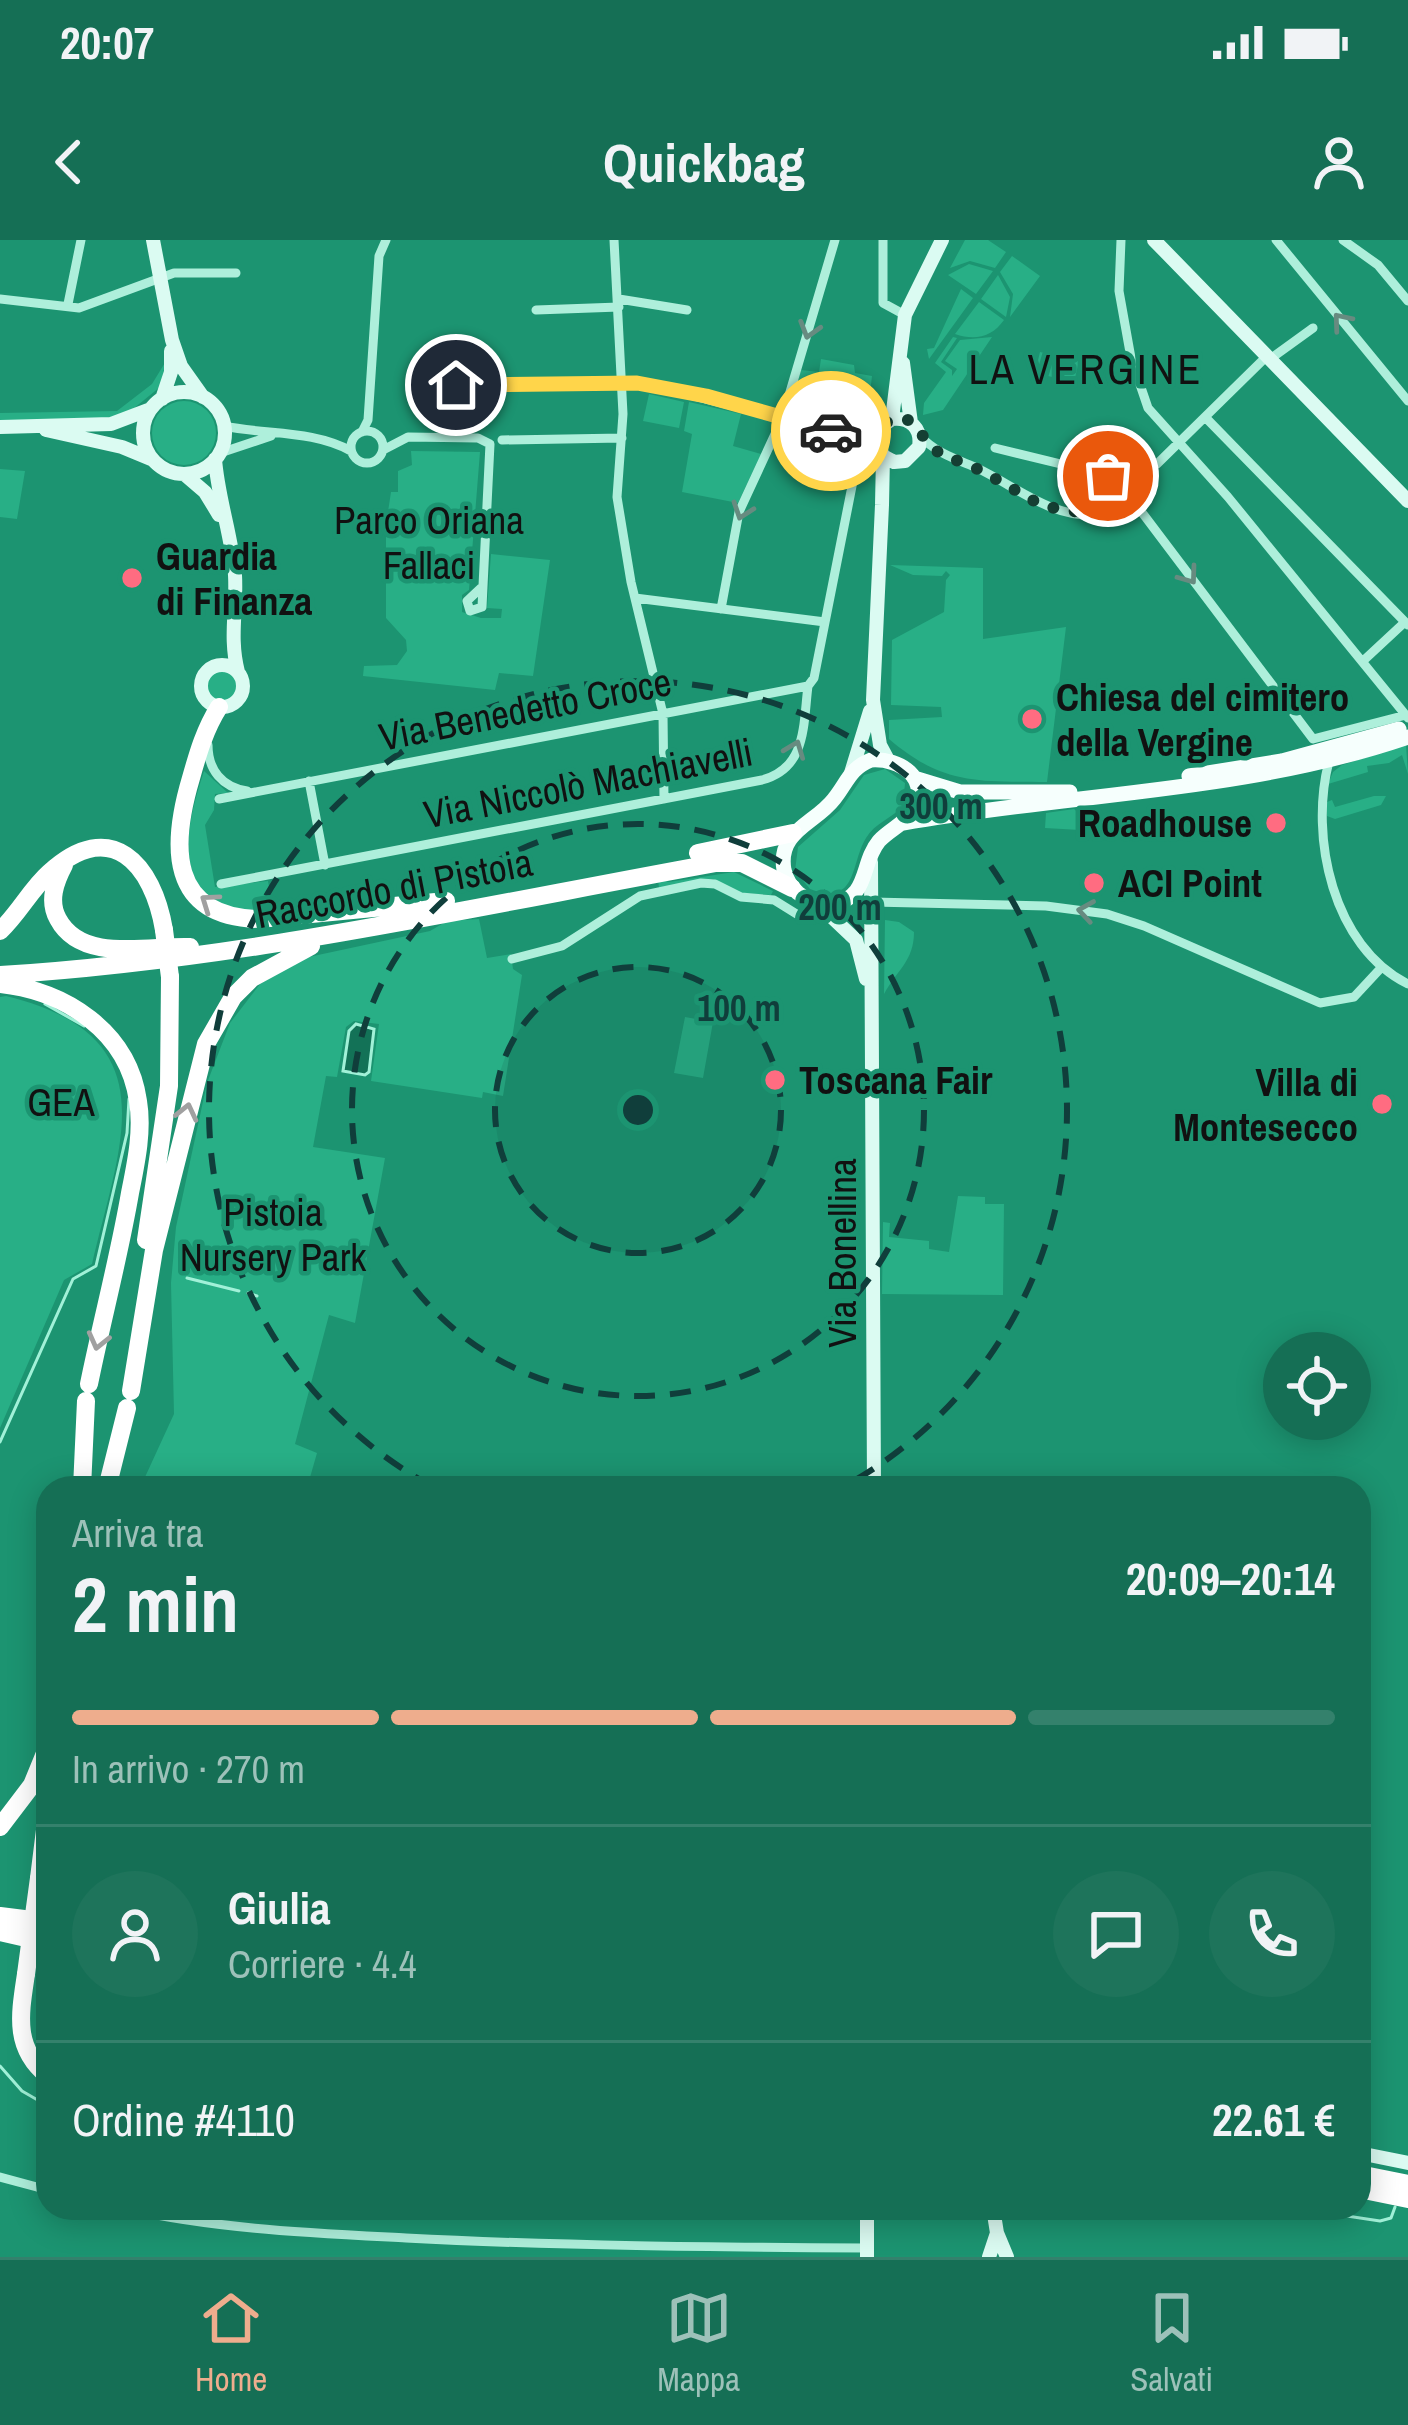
<!DOCTYPE html>
<html lang="it">
<head>
<meta charset="utf-8">
<style>
	body { margin:0; font-family:"Archivo Narrow",sans-serif; background:#1e745b; color:#f1f3f6; height:100vh; display:flex; flex-direction:column; font-size:45px; white-space:nowrap }
	* { box-sizing:border-box; margin:0 }
	p { font-size:39px; color:#9dc1b9 }
	.icon { flex:none; width:66px; height:66px; fill:none; stroke:currentColor; stroke-width:2; stroke-linecap:round; stroke-linejoin:round }
	.map { position:relative; flex:1; overflow:hidden }
	.details { position:absolute; left:36px; top:1236px; width:1335px; height:744px; display:flex; flex-direction:column; background:#156f55; border-radius:36px; box-shadow:0 6px 30px #0003 }
	.details>* { flex:none }
	.tools { position:absolute; left:1263px; top:1092px; display:grid; gap:24px }
	.tools a { display:grid; place-items:center; width:108px; height:108px; border-radius:50%; background:#156f55; box-shadow:0 6px 30px #0003; font-size:60px }
	.pin { position:absolute; display:grid; place-items:center; width:102px; height:102px; color:#fff; margin:-51px; border:6px solid #fff; border-radius:50%; box-shadow:0 3px 12px #0007 }
	.courier { position:absolute; display:grid; place-items:center; width:120px; height:120px; margin:-60px; border:9px solid #ffd54a; border-radius:50%; background:#fff; color:#222; box-shadow:0 3px 15px #0007 }
	.summary em { font-style:normal; font-weight:700 }
	.summary div { display:flex; flex-direction:column-reverse }
	.summary { display:flex; align-items:center; justify-content:space-between; height:204px; padding:0 36px }
	h1 { font-size:78px; font-weight:700; line-height:90px }
	.bar { display:grid; grid-template-columns:repeat(4,1fr); gap:18px 12px; align-content:center; height:144px; padding:0 36px }
	.bar i { height:15px; border-radius:9px; background:#34816c }
	.bar .current { background:#eead8d }
	.bar p { grid-column:span 4 }
	.line { display:flex; align-items:center; gap:30px; padding:0 36px; border-top:3px solid #34816c }
	.line div { flex:1 }
	.round { display:grid; place-items:center; flex:none; width:126px; height:126px; border-radius:63px; background:#1e745b }
	.status { display:flex; justify-content:space-between; align-items:center; height:84px; padding:0 60px; background:#156f55; direction:ltr }
	.status svg { height:33px; fill:currentColor }
	header { display:flex; justify-content:space-between; align-items:center; height:156px; padding:0 36px; background:#156f55; font-size:54px; font-weight:700 }
	.tabs { display:flex; justify-content:space-around; align-items:center; height:168px; border-top:3px solid #34816c; background:#156f55; font-size:33px; color:#9dc1b9 }
	.tabs a { display:grid; justify-items:center; gap:6px }
	.tabs .current { color:#eead8d }
	.map>svg:first-child { display:block }
</style>
</head>
<body>
<div class="status"><b>20:07</b><svg viewBox="0 0 49 12"><path d="M0 12V9h3v3zM5 12V6h3v6zM10 12V3h3v9zM15 12V0h3v12zM26 1h20v11H26zM47 4h2v5h-2z"/></svg></div>
<header><svg class="icon" aria-label="back" viewBox="0 0 24 24"><path d="M15 5l-7 7 7 7"/></svg>Quickbag<svg class="icon" aria-label="person" viewBox="0 0 24 24"><circle cx="12" cy="8" r="4"/><path d="M4 21q1-7 8-7t8 7"/></svg></header>
<div class="map">
<svg width="1408" height="2017" viewBox="0 0 1408 2017">
	<rect width="100%" height="100%" fill="#1c9471"/>
	<path fill="#28af86" d="M965,0h23l18,12 -11,16 -25,-7 -20,7z
		M1012,16l28,20 -30,41 3,-23 -13,-22z
		M969,24l24,7 -17,23 -28,-19z
		M998,35l12,22 -4,20 -25,-18z
		M961,49l12,9 -44,61 -2,-10 7,-1z
		M979,62l25,18c-12,17 -29,21 -49,14z
		M953,97l4,1 -16,24 11,8v6l5,-7 -12,-8 15,-21 32,-3 -49,73 -20,5 1,-12 22,-31 -11,-9z
		M1040,112l39,9 -5,21 -39,-9z
		M821,119l33,6 1,8 17,3 -6,52 -78,-17 13,-41 18,2z
		M166,121l-6,26 -38,31 -122,3v-8l117,-2 35,-27z
		M649,154l35,8 -5,26 -36,-7z
		M152 193a32 32 0 1 1 64 0a32 32 0 1 1-64 0Z
		M689,162l52,12 -8,32 28,8 -23,49 -56,-11 10,-58 -8,-3z
		M411,211l69,1 -11,138 -7,5v17l19,6h20l1,-9 -15,-1 4,-54 59,6 -17,116 -34,-3 -4,17 -132,-14 1,-10 33,-1 10,-14 -1,-11 -20,-22v-93l5,-33h7v-21l14,-6z
		M0,229l25,2 -8,48 -17,-2z
		M890,325l93,3v71l83,-12 -19,155c-68,-1 -103,4 -158,-43v-19l53,-3 -1,-10 -50,-2 1,-65 52,-28 2,-32 4,-5 -4,-4 -4,5 -29,-1z
		M207 446a15 15 0 1 1 30 0a15 15 0 1 1-30 0Z
		M1406,505l2,29 -6,-19 -13,8 -22,3 1,6 -40,12 5,-12 9,-7z
		M885,529l20,14 -2,23c-11,12 -28,17 -37,32 -16,26 -8,69 -56,51l-15,-18 3,-24 42,-37 24,-35z
		M204,531l24,22 -13,1 -1,16 -9,15 10,62 53,-6 6,33c-14,-1 -36,1 -48,-5 -56,-27 -37,-92 -22,-138z
		M1374,556h12l-5,9 -46,14 -8,-3v-14l5,-2 3,7z
		M1074,569l7,6 -1,15 -35,-2 1,-15z
		M734,632l39,19 -2,4 -31,-2 -27,-14 -54,9 -1,-9 11,3z
		M479,679l8,39 24,-4 2,15 9,6 -19,121 -20,-4 -1,6 -111,-17 8,-57 -25,-3 -8,6 -9,50 -11,-1 -13,71 72,11 -30,165 -26,-8 -34,129 22,9 -10,35h-167l34,-74 -3,-131 5,-56 31,-144 23,-60 30,-39 44,-26 126,-27 17,-10z
		M885,680l14,2 15,10c0,29 -17,38 -30,62z
		M6,756c165,40 114,147 86,268l-28,16 -64,148v-431z
		M685,777l28,5 -10,56 -29,-5z
		M958,956l27,1v7h19l-1,91 -121,-1 1,-72 7,1 -1,14 40,4v8l20,3z"/>
	<path fill="#137257" stroke="#a1f1d8" stroke-width="3" d="M356,784l18,5 -5,43 -4,3 -22,-4 6,-40z"/>
	<g fill="none" stroke-linecap="round" stroke-linejoin="round">
		<path stroke="#a1f1d8" stroke-width="3" d="M45,764l39,22
			M187,1038l52,13
			M248,1053l9,3
			M0,1202l73,-163 23,-13 31,-133 2,-34
			M0,1826l22,25 26,15
			M1294,1968l86,13 11,-3 4,-11"/>
		<path stroke="#aeefdb" stroke-width="9" d="M614,0l9,174 -6,83 14,85 32,132 1,85
			M883,0v63l22,12
			M1121,0l-2,51 12,67 17,50 80,89 180,221
			M1276,0l132,161
			M1343,0l35,25 30,36
			M0,59l79,9 95,-35h62
			M619,59l68,11
			M68,64l13,-64
			M536,70l83,-3
			M1270,119l43,-31
			M456,145l160,-4 30,3 221,56
			M1206,178l202,207
			M224,186c43,9 89,4 127,25
			M351 207a16 16 0 1 1 32 0a16 16 0 1 1-32 0Z
			M362,192l6,-12 11,-164 7,-16
			M920,196c16,17 36,23 57,32 40,19 73,50 121,47l10,-8 11,-25 38,-18 110,-108
			M502,200l120,-2
			M995,208l107,26 17,8 194,257 93,-24
			M383,210l25,-13 70,1 12,6 -7,142
			M220,213l51,-17
			M483,346l-1,21 -12,4 -3,-10z
			M635,358l190,24
			M721,369l18,-97 43,-93 53,-179
			M1363,421l42,-39
			M208,505c0,25 14,42 39,46
			M1329,521c-20,76 4,186 79,223
			M309,541l16,84
			M219,559l589,-113
			M221,644l541,-104c45,-12 41,-55 46,-94l6,-8 42,-212 6,-21 14,-9
			M872,662l174,4 61,8 37,12 176,77 34,-6 26,-28
			M512,719l50,-13 78,-50 61,-13 14,1 26,13 33,3 29,18 10,-16
			M0,1937l48,13
			M123,1968c92,21 189,25 283,30 154,8 307,9 461,10"/>
		<path stroke="#dbfbf2" stroke-width="14" d="M153,0l19,100 9,26 22,31
			M1154,0l254,261
			M903,123l8,60
			M143 193a41 41 0 1 1 82 0a41 41 0 1 1-82 0Z
			M162,159l9,-27v-21
			M0,187l111,-3 37,-14
			M46,190l76,17 29,12
			M883,216l11,6 11,-1 14,-14c3,-19 -9,-30 -27,-28
			M215,219c3,40 17,77 20,116 2,36 -6,62 3,97
			M184,234l21,18 14,23
			M201 446a21 21 0 1 1 42 0a21 21 0 1 1-42 0Z
			M888,520l-8,-15 -7,-45 9,-195 1,-49 -7,-20 6,-10 10,-7 13,-104 37,-75
			M851,533l19,-62
			M871,622l3,626
			M818,664l38,36 10,39
			M1359,1913l49,10
			M997,1993l10,24
			M867,2017v-49
			M989,2017l8,-24 -4,-25"/>
		<path stroke="#f6fffd" stroke-width="15" d="M871,520c29,-2 60,18 42,50 -8,14 -23,19 -34,31 -19,23 -9,56 -46,63 -13,2 -25,-3 -35,-11 -7,-6 -12,-14 -14,-23 -7,-39 31,-46 50,-71 13,-16 16,-31 37,-39z
			M1189,536l93,-15 117,-32
			M914,538l46,14h110
			M903,583c169,-30 341,-30 505,-86"/>
		<path stroke="#fff" stroke-width="18" d="M219,467c-14,22 -21,46 -28,71 -20,67 -23,139 68,141l187,-18
			M698,613l95,-20
			M64,625c-9,17 -16,36 -6,54 24,45 92,26 132,28
			M0,691c19,-18 31,-42 49,-58 62,-57 104,-9 115,57
			M0,735c242,-15 478,-69 716,-112h26l50,25
			M0,744c65,7 128,47 138,117 5,30 -2,62 -8,92 -11,64 -28,127 -41,191
			M146,1000l23,-154 1,-109
			M131,1151l23,-141 52,-206 27,-47 19,-19 59,-32
			M82,1248l4,-87
			M107,1248l20,-80
			M0,1587l32,-42 16,-39
			M39,1638l9,-72
			M0,1676l48,6
			M0,1692l48,11
			M26,1734c-6,40 -13,74 22,102
			M1359,1934l49,10
			M1359,1949l49,10"/>
		<path stroke="#fff" stroke-width="18" d="M164,690l6,47
			M26,1734l13,-96"/>
	</g>
	<defs><path id="oneway-chevron" d="M-2-3.5L2.5 0L-2 3.5" fill="none" stroke-width="1.6" stroke-linecap="round" stroke-linejoin="round" transform="scale(3)"/></defs>
	<g stroke="#678b80">
		<use href="#oneway-chevron" transform="translate(1341 81) rotate(-130)"/>
		<use href="#oneway-chevron" transform="translate(809 90) rotate(107)"/>
		<use href="#oneway-chevron" transform="translate(742 271) rotate(109)"/>
		<use href="#oneway-chevron" transform="translate(1189 336) rotate(54)"/>
		<use href="#oneway-chevron" transform="translate(795 509) rotate(-69)"/>
		<use href="#oneway-chevron" transform="translate(1086 671) rotate(-171)"/>
	</g>
	<g stroke="#a0a0a0">
		<use href="#oneway-chevron" transform="translate(209 662) rotate(-145)"/>
		<use href="#oneway-chevron" transform="translate(187 872) rotate(-77)"/>
		<use href="#oneway-chevron" transform="translate(98 1101) rotate(104)"/>
	</g>
	<g fill="none" stroke-linecap="round" stroke-linejoin="round">
		<path stroke="#153f33" stroke-width="12" stroke-dasharray="0 21.6" d="M831,191l36,9 10,-4 11,-15 20,-1 31,33 41,17 63,36 55,9 10,-8 11,-25 -11,-6"/>
		<path stroke="#ffd54a" stroke-width="15" d="M456,145l181,-2 69,13 125,35"/>
	</g>
	<circle cx="638" cy="870" r="143" fill="#103e3b" fill-opacity=".12"/>
	<g fill="none" stroke="#103e3b" stroke-width="6" stroke-dasharray="21 15">
		<circle cx="638" cy="870" r="143"/>
		<circle cx="638" cy="870" r="286"/>
		<path d="M433 1247A429 429 0 1 1 843 1247"/>
	</g>
	<g fill="#ff6c81" stroke="#1c9471" stroke-width="4.5">
		<circle cx="132" cy="338" r="12"/>
		<circle cx="1032" cy="479" r="12"/>
		<circle cx="1276" cy="583" r="12"/>
		<circle cx="1094" cy="643" r="12"/>
		<circle cx="775" cy="840" r="12"/>
		<circle cx="1382" cy="864" r="12"/>
	</g>
	<g text-anchor="middle" stroke-width="9" stroke-linejoin="round" paint-order="stroke">
		<g font-size="39" fill="#111" stroke="#1c9471">
			<text x="429" y="294">Parco Oriana<tspan x="429" dy="45">Fallaci</tspan></text>
			<text x="61" y="876">GEA</text>
			<text x="273" y="986">Pistoia<tspan x="273" dy="45">Nursery Park</tspan></text>
		</g>
		<g font-size="39" font-weight="bold" fill="#111" stroke="#1c9471" text-anchor="start">
			<text x="156" y="330">Guardia<tspan x="156" dy="45">di Finanza</tspan></text>
			<text x="1056" y="471">Chiesa del cimitero<tspan x="1056" dy="45">della Vergine</tspan></text>
			<text x="1252" y="597" text-anchor="end">Roadhouse</text>
			<text x="1118" y="657">ACI Point</text>
			<text x="799" y="854">Toscana Fair</text>
			<text x="1358" y="856" text-anchor="end">Villa di<tspan x="1358" dy="45">Montesecco</tspan></text>
		</g>
		<g font-size="39" fill="#111" stroke="#1c9471">
			<text transform="translate(525 469) rotate(-11)" y="14">Via Benedetto Croce</text>
			<text transform="translate(588 543) rotate(-11)" y="14">Via Niccolò Machiavelli</text>
			<text transform="translate(394 648) rotate(-11)" y="14">Raccordo di Pistoia</text>
			<text transform="translate(842 1013) rotate(-90)" y="14">Via Bonellina</text>
		</g>
		<g font-size="42" letter-spacing="3" fill="#111" stroke="#1c9471">
			<text x="1086" y="144">LA VERGINE</text>
		</g>
	</g>
	<circle cx="638" cy="870" r="18" fill="#103e3b" stroke="#1c9471" stroke-width="6"/>
	<g font-size="36" text-anchor="middle" font-weight="bold" fill="#103e3b" stroke="#1c9471" stroke-width="9" stroke-linejoin="round" paint-order="stroke">
		<text x="941" y="579">300 m</text>
		<text x="840" y="680">200 m</text>
		<text x="739" y="781">100 m</text>
	</g>
</svg>
<div class="tools">
<a><svg class="icon" aria-label="locate" viewBox="0 0 24 24"><circle cx="12" cy="12" r="6"/><path d="M12 2v4M12 18v4M2 12h4M18 12h4"/></svg></a>
</div>
<div class="pin" style="left:1108px;top:236px;background:#ea580c"><svg class="icon" aria-label="bag" viewBox="0 0 24 24"><path d="M5 8h14l-1 12H6zM9 8a3 3 0 0 1 6 0"/></svg></div>
<div class="pin" style="left:456px;top:145px;background:#1f2937"><svg class="icon" aria-label="home" viewBox="0 0 24 24"><path d="M3 11l9-7 9 7M6 9v11h12V9"/></svg></div>
<div class="courier" style="left:831px;top:191px"><svg class="icon" aria-label="car" viewBox="0 0 24 24"><path d="M5 17H2v-5l4-1 3-4h7l3 4 3 1v5h-3M9 17h6M6 11h13"/><circle cx="7" cy="17" r="2"/><circle cx="17" cy="17" r="2"/></svg></div>
<section class="details">
<div class="summary"><div><h1>2 min</h1><p>Arriva tra</p></div><em>20:09–20:14</em></div>
<div class="bar"><i class="current"></i><i class="current"></i><i class="current"></i><i></i><p>In arrivo · 270 m</p></div>
<div class="line" style="height:216px"><a class="round"><svg class="icon" aria-label="person" viewBox="0 0 24 24"><circle cx="12" cy="8" r="4"/><path d="M4 21q1-7 8-7t8 7"/></svg></a><div><b>Giulia</b><p>Corriere · 4.4</p></div><a class="round"><svg class="icon" aria-label="chat" viewBox="0 0 24 24"><path d="M4 5h16v11H9l-5 4z"/></svg></a><a class="round"><svg class="icon" aria-label="phone" viewBox="0 0 24 24"><path d="M5 4h4l2 5-3 2q2 4 5 5l2-3 5 2v4C11 20 4 13 5 4z"/></svg></a></div>
<div class="line" style="height:156px"><div>Ordine #4110</div><b>22.61 €</b></div>
</section>
</div>
<nav class="tabs">
<a class="current"><svg class="icon" aria-label="home" viewBox="0 0 24 24"><path d="M3 11l9-7 9 7M6 9v11h12V9"/></svg>Home</a>
<a><svg class="icon" aria-label="map" viewBox="0 0 24 24"><path d="M3 6l6-2 6 2 6-2v14l-6 2-6-2-6 2zM9 4v14M15 6v14"/></svg>Mappa</a>
<a><svg class="icon" aria-label="saved" viewBox="0 0 24 24"><path d="M7 4h10v16l-5-4-5 4z"/></svg>Salvati</a>
</nav>
</body>
</html>
